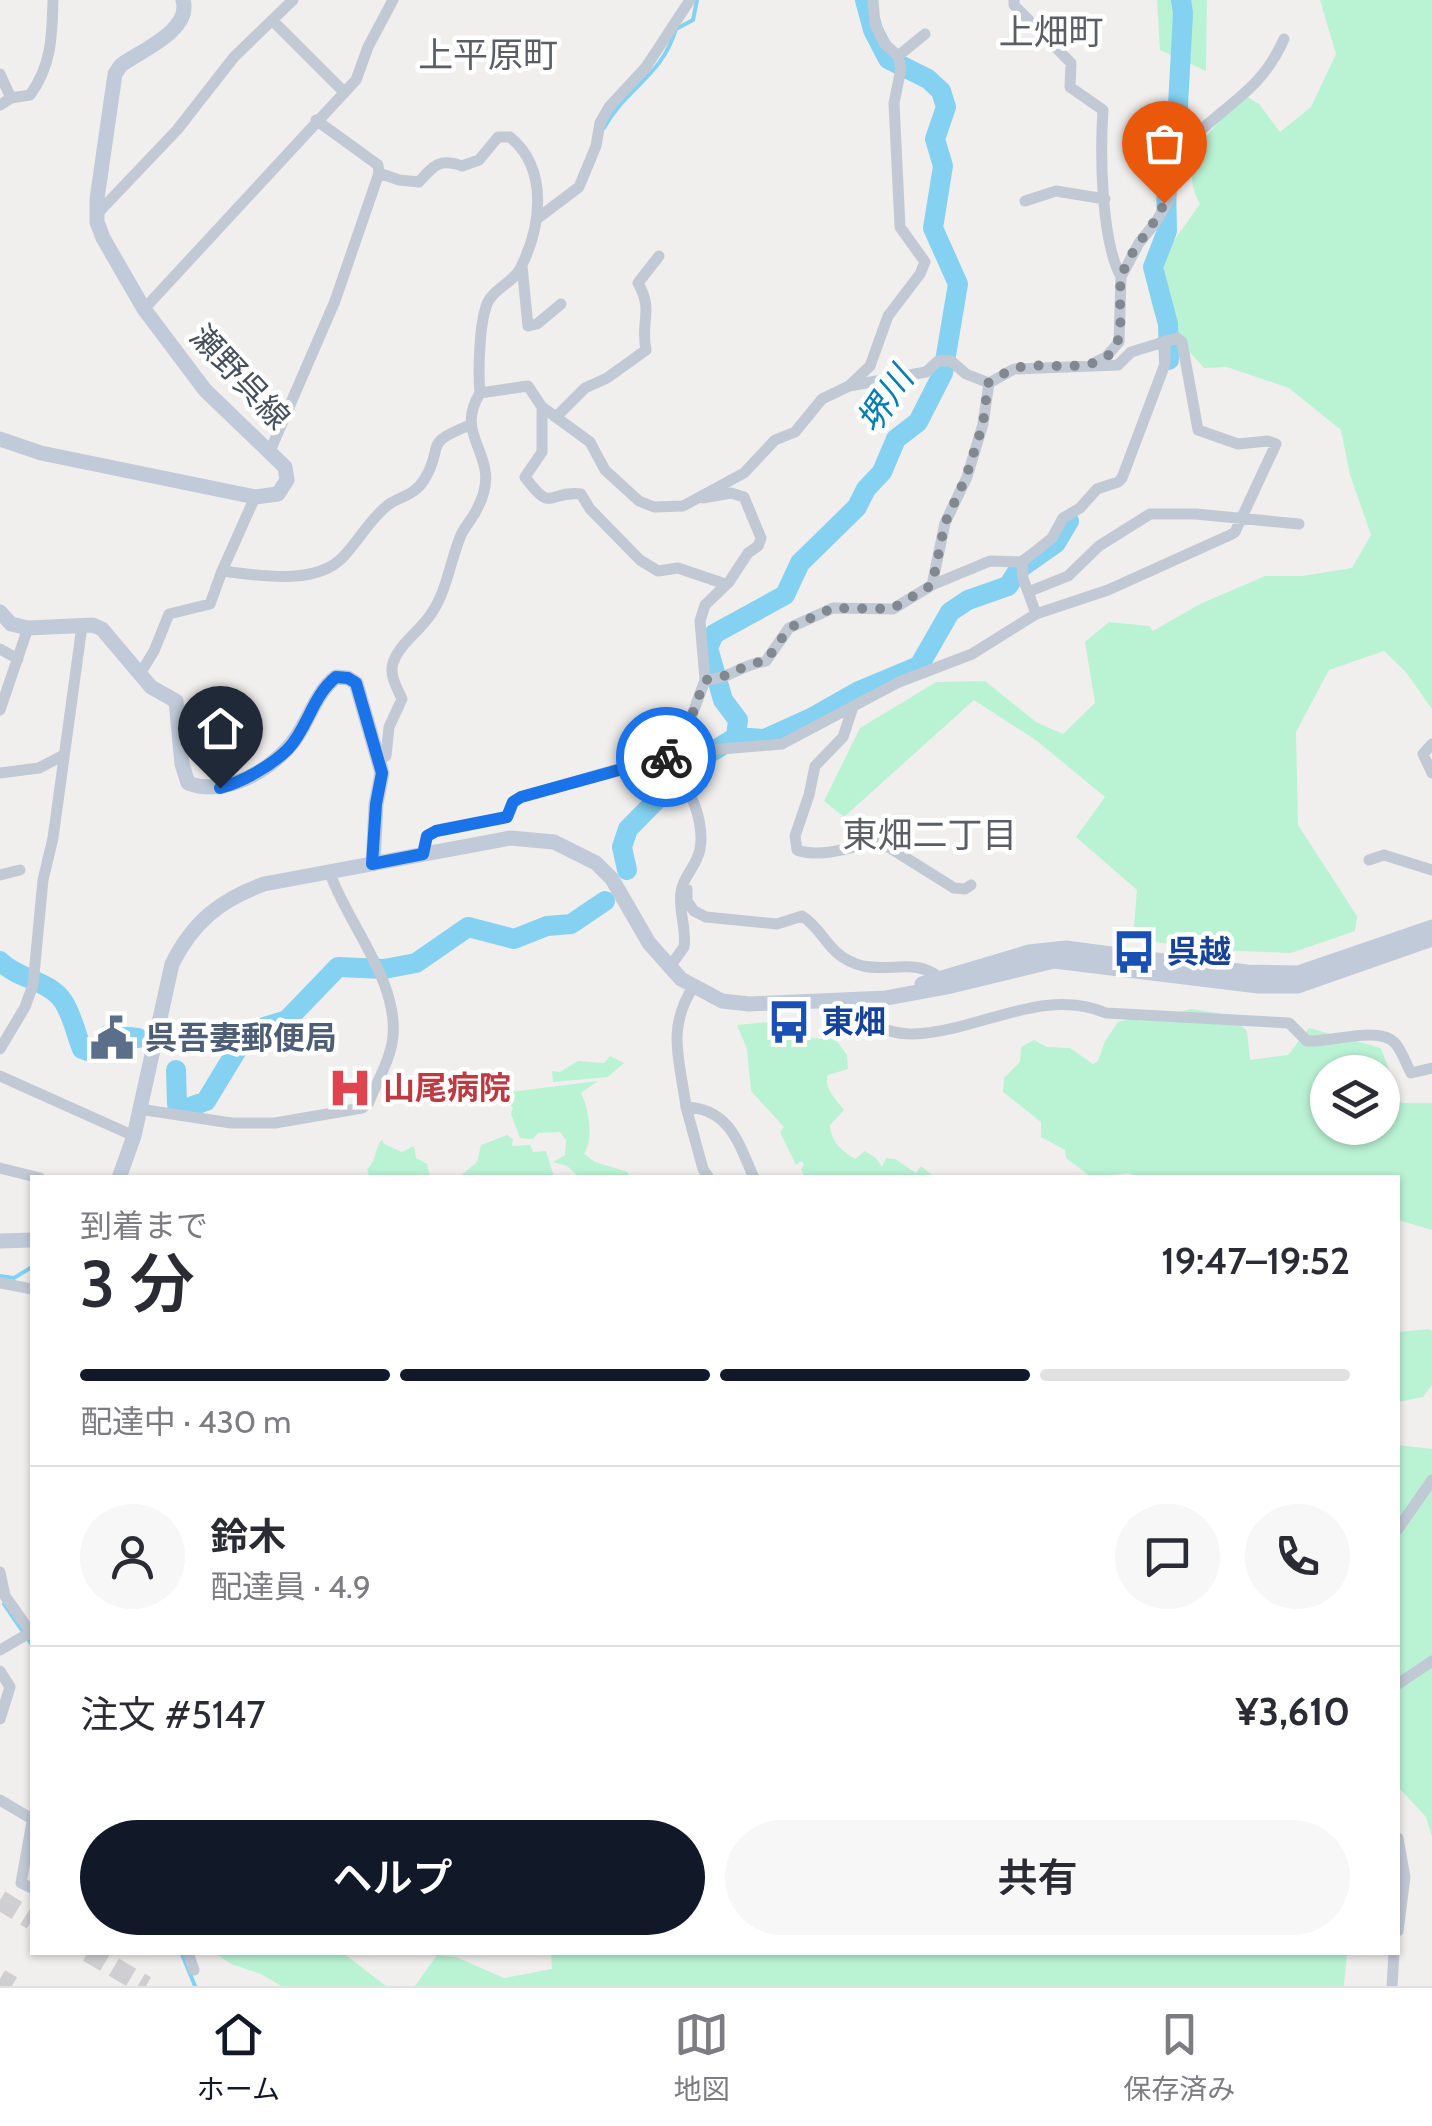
<!DOCTYPE html>
<html lang="ja">
<head>
<meta charset="utf-8">
<style>
	body { margin:0; font-family:Cabin,"Noto Sans JP",sans-serif; background:#f7f7f7; color:#2b2b33; height:100vh; display:flex; flex-direction:column; font-size:38px; white-space:nowrap }
	* { box-sizing:border-box; margin:0 }
	p { font-size:32px; color:#7c7c81 }
	.icon { flex:none; width:55px; height:55px; fill:none; stroke:currentColor; stroke-width:2; stroke-linecap:round; stroke-linejoin:round }
	.map { position:relative; flex:1; overflow:hidden }
	.panel { position:absolute; left:30px; top:1175px; width:1370px; height:780px; display:flex; flex-direction:column; background:#fff; border-radius:0px; box-shadow:0 2px 8px #0004 }
	.panel>* { flex:none }
	.fabs { position:absolute; left:1310px; top:1055px; display:grid; gap:20px }
	.fabs a { display:grid; place-items:center; width:90px; height:90px; border-radius:50%; background:#fff; box-shadow:0 2px 8px #0004; font-size:50px }
	.pin { position:absolute; display:grid; place-items:center; width:85px; height:85px; color:#fff; margin:-102px -42px; border-radius:50% 50% 50% 0; rotate:-45deg; box-shadow:0 0 10px #0007 }
	.pin .icon { rotate:45deg }
	.courier { position:absolute; display:grid; place-items:center; width:100px; height:100px; margin:-50px; border:8px solid #1a73e8; border-radius:50%; background:#fff; color:#222; box-shadow:0 2px 12px #0007 }
	.headline em { font-style:normal; font-weight:600 }
	.headline div { display:flex; flex-direction:column-reverse }
	.headline { display:flex; align-items:center; justify-content:space-between; height:170px; padding:0 50px }
	h1 { font-size:65px; font-weight:600; line-height:75px }
	.bar { display:grid; grid-template-columns:repeat(4,1fr); gap:15px 10px; align-content:center; height:120px; padding:0 50px }
	.bar i { height:12px; border-radius:8px; background:#e1e1e2 }
	.bar .active { background:#111827 }
	.bar p { grid-column:span 4 }
	.line { display:flex; align-items:center; gap:25px; padding:0 50px; border-top:2px solid #e1e1e2 }
	.line div { flex:1 }
	.round { display:grid; place-items:center; flex:none; width:105px; height:105px; border-radius:52px; background:#f7f7f7 }
	.action { display:flex; gap:20px; margin-top:auto; padding:20px 50px }
	.action a { flex:1; height:115px; border-radius:60px; background:#111827; color:#fff; font-size:40px; font-weight:600; line-height:115px; text-align:center }
	.action a+a { background:#f7f7f7; color:#2b2b33 }
	.dock { display:flex; justify-content:space-around; align-items:center; height:140px; border-top:2px solid #e1e1e2; background:#fff; font-size:28px; color:#7c7c81 }
	.dock a { display:grid; justify-items:center; gap:5px }
	.dock .active { color:#111827 }
	.map>svg:first-child { display:block }
</style>
</head>
<body>
<div class="map">
<svg width="1432" height="1986" viewBox="0 0 1432 1986">
	<rect width="100%" height="100%" fill="#f1efee"/>
	<path fill="#baf2d4" fill-rule="evenodd" d="M1157,0h50l-1,71 -46,-21z
		M1320,0h112v709l-27,-38 -21,-20 -55,19 -33,62 2,93 59,91 -2,15 -64,22 -77,-3 -81,-11 4,-49 -61,-53 29,-40 -68,-56 -63,-41 -130,117 -20,-16 36,-73 76,-46 49,-1 51,41 27,12 32,-31 -10,-61 24,-20 40,4 4,5 47,-27 65,-28h37l50,-8 19,-33 -21,-60 -9,-45 -52,-42 -62,-21 -23,1 -50,-55 -8,-33 54,-76c-26,-46 16,-78 44,-109l15,9 21,28 31,-25 25,-53z
		M1191,1009l38,6 18,16 3,29 38,-5 21,-27 72,20 20,55h31v127l-34,-10v-42h-258l-11,-5 -38,4 -25,-19 -1,-8 -24,-13v-15l-38,-30 1,-14 16,-16 1,-15 13,-7 13,7 23,1 23,16 5,-3 7,-20 13,-19 15,-4 8,3zM1328,1072h54v56h-54z
		M793,1020l7,2v10l5,6 30,1 12,16 1,14 -20,6c-5,13 9,25 16,35l-14,15c1,17 11,25 25,34l10,-8 11,7 6,9 4,-9 9,1 21,14 5,-7 14,11h-130l-4,-7 3,-6 -3,-3 -5,4 -16,-33 4,-5 -33,-36 -4,-42 -10,-24z
		M610,1056l14,7 -16,14 -55,5 -1,-11 8,1 18,-11 26,2z
		M598,1081l-17,12c8,17 13,45 3,61l11,8 33,10 1,5h-50l-12,-11 -14,-4 12,-7 1,-15 -6,-8 -22,1 -5,6 -13,-1 -9,-24 2,-6 -3,-3 -6,1 -2,-4 8,-10z
		M507,1135l6,4 -1,7 18,-1 3,7 13,-1 8,26h-95l18,-15 4,-17z
		M382,1139l2,5 18,8 12,-6 2,12 11,6 3,13 -61,-2 -2,-6c10,-8 7,-20 15,-30z
		M1429,1329l3,2v54l-9,12 -25,5v-70z
		M1398,1445l34,4v388l-6,-20 -28,-30z
		M551,1952h796v1l-3,33h-929l22,-31 19,2 48,21 48,-9z
		M215,1953h128l43,33h-105l-20,-12 -30,-10z"/>
	<g fill="none" stroke-linecap="round" stroke-linejoin="round">
		<path stroke="#85d1f1" stroke-width="4" d="M604,128c22,-41 57,-50 72,-99l17,-9 4,-20
			M0,1276l14,2 18,-11
			M4,1604l28,41
			M181,1952l14,34"/>
		<path stroke="#85d1f1" stroke-width="20" d="M1169,360l-1,-36 -15,-57 14,-36 -1,-53 11,-54 6,-111 -2,-13
			M736,737l29,2 48,-22 46,-26 60,-25 31,-54 18,-12 40,-14 11,-17 37,-26 13,-22
			M627,870l-5,-23 6,-18 64,-65 44,-27 2,-17 -15,-20 -15,-52 6,-14 71,-39 15,-32 57,-56 9,-18 16,-17 14,-33 22,-17 25,-49 15,-89 -25,-56 10,-62 -8,-27 11,-32 -5,-16 -13,-12 -40,-20 -15,-29 -8,-30
			M0,961c17,18 49,19 63,40 9,13 13,33 19,48l12,4 14,-18 30,3
			M176,1070l1,34 5,6 24,-9 42,-69 39,-12 51,-53 46,2 32,-6 52,-36 46,12 33,-13 24,-2 34,-23"/>
		<path stroke="#cfcfd1" stroke-width="20" stroke-dasharray="20 10" stroke-linecap="butt" d="M0,1900l32,20
			M88,1952l58,34
			M0,1979l12,7"/>
		<path stroke="#c1c9d5" stroke-width="11" d="M1014,0v5l57,58 -1,24 33,23c-3,44 -2,130 18,167
			M272,20l72,72
			M898,56l27,-22
			M0,74l11,24
			M0,105l11,-7 19,-3c22,-30 22,-60 23,-95
			M316,120l62,45 1,8 20,7 20,2c15,-17 21,-24 43,-16l17,-6 19,-23h12c39,32 31,90 11,130 -7,15 -24,20 -32,33 -10,17 -11,72 -9,93
			M1025,201l31,-10 49,8
			M96,215l81,-85 57,-73 59,-57
			M538,218l41,-31 17,-41 4,-23 9,-16 37,-40 44,-67
			M522,266l6,60 9,-2 24,-20
			M144,309l212,-229 12,-33 25,-47
			M1096,362l10,-5 13,-15 2,-65 18,-34 17,-21 15,-26 3,-32 16,-29 10,-4c36,-33 63,-45 84,-92
			M542,407v45l-17,25c28,38 22,13 56,17l9,15 50,51 18,11 20,-3 47,16
			M557,416l28,-28 22,-10 39,-28c-6,-29 8,-39 -8,-67l21,-27
			M270,451l65,-150 44,-128
			M255,497l-33,74c35,4 92,15 120,-13 16,-16 27,-38 46,-53 12,-9 26,-9 36,-25 22,-36 -4,-35 46,-55
			M1022,562l1,16 13,36
			M932,585l13,-62 22,-46 16,-53 6,-41
			M1028,592l40,-16 31,-30 51,-32h46l103,10
			M0,649l18,10
			M140,674l14,-23 15,-37 41,-10 12,-33
			M705,680c28,-2 34,-15 61,-19l23,-33 44,-20 60,1 39,-24 58,-24 32,1 30,-24 11,-20 17,-10 17,-19 21,-7 4,-4 43,-114v-23
			M853,707l-10,30 -28,29 -6,29 -14,41 2,14c24,9 58,-4 82,-9l75,47 11,1 6,-4
			M0,710l28,-82
			M1432,744l-9,10 9,19
			M380,759l6,-3 3,-29 13,-28c-5,-11 -13,-24 -9,-36 6,-19 27,-32 38,-49 16,-23 19,-53 30,-79 4,-9 12,-17 16,-26 29,-54 -26,-69 3,-116l48,-7 14,21 48,35 15,28 34,31 15,6 29,-1 61,-33 31,-33 20,-8 27,-33 27,-13 21,-20 18,-50 32,-42 5,-12 -25,-35 -6,-124 7,-34 -3,-13 -14,-13 -9,-19 -2,-24
			M662,761l20,-19 23,-62 -5,-59 5,-16 24,-23 19,-29 10,-7 3,-8 -17,-41 -13,-4 -28,5
			M678,772l31,-22 73,-6 117,-62 73,-28 64,-40 72,-24 122,-55 5,-3 41,-88 -8,-3 -30,3 -40,-14 -16,-88 -5,-4 -46,14 -13,13 -104,4 -25,14 -23,-9 -15,-13h-13l-12,11 -77,14
			M0,773l39,-5 23,-12
			M423,854l4,-18 9,-5 71,-14 6,-15 8,-5 131,-38c32,5 54,60 48,90 -3,17 -17,27 -19,43 -3,18 6,37 3,55l-15,21
			M1369,860l15,-5 48,15
			M0,875l20,-5
			M687,889v12l7,10 12,6 71,7 25,-8c23,14 25,41 61,50 28,6 53,-8 77,12
			M693,987c-27,43 -13,73 -7,120 45,2 53,38 68,71
			M842,1000l11,18c19,7 41,17 61,16 64,-2 128,-48 192,-21l183,10 18,18c23,2 72,-16 88,2 7,8 11,21 16,30l21,-5
			M0,1049l25,-42 8,-22 10,-105 10,-42 29,-212
			M0,1076l134,60
			M686,1107l17,62 6,9
			M139,1109l92,14h44l87,-15 7,-6c8,-21 22,-43 24,-66 5,-56 -46,-113 -64,-165
			M0,1168l40,10
			M0,1283l32,6
			M1398,1529l34,-49
			M0,1572l5,24 27,38
			M0,1650l31,-18
			M0,1671l10,16 -10,32
			M1398,1684l34,-23
			M0,1800l32,19
			M32,1822l-11,61 11,5
			M1398,1838l7,39 -7,54
			M188,1952l6,18
			M1392,1986l2,-34"/>
		<path stroke="#c0cad9" stroke-width="15" d="M0,439l41,14 214,44 23,-3 9,-14 -2,-13 -80,-77 -61,-81 -41,-71 -6,-16v-23l18,-125 6,-9c21,-15 71,-35 62,-65
			M0,612l11,12 17,4 65,-3 9,4 49,58 25,14 6,63 6,19c35,13 74,-8 99,-34 21,-21 25,-53 49,-72l12,1 8,5 26,90 -6,31 -3,60
			M922,984l107,-32 37,-4 181,24 51,1 134,-46
			M119,1178l15,-42 38,-172c21,-42 48,-64 92,-80l246,-46 44,4 42,21 16,16 37,64 32,36 41,22 27,3 137,-6 65,-12 103,-25 204,25h40l134,-47
			M0,1241l32,-1"/>
	</g>
	<g fill="none" stroke-linecap="round" stroke-linejoin="round">
		<path stroke="#828890" stroke-width="10" stroke-dasharray="0 18" d="M666,757l16,-15 23,-62c26,-2 36,-16 61,-19l23,-33 44,-20 59,1 40,-24 13,-62 21,-46 17,-53 5,-41c9,-5 19,-12 28,-15 24,-6 53,2 77,-5 42,-12 21,-57 29,-87 7,-27 32,-47 42,-73"/>
		<path stroke="#1a73e8" stroke-width="12" d="M220,788c22,-6 51,-22 68,-39 20,-21 24,-53 48,-72l12,1 8,5 26,90 -6,31 -4,60 51,-10 4,-18 9,-5 71,-14 6,-15 8,-5 145,-40"/>
	</g>
	<defs>
		<g id="bus-bare" transform="scale(3.45)"><path d="M-5-6H5V4H4V6H2V4H-2V6H-4V4H-5ZM-3.5-4V0h7V-4ZM-3.5 1.2v1.5H-2V1.2ZM2 1.2v1.5H3.5V1.2Z" fill="#1a4fb4" stroke="#fff" stroke-width="2.5" paint-order="stroke"/></g>
		<g id="civic-bare" transform="scale(3.45)"><path d="M-.6-6.5H3V-4.5H.6V-3L4-1V1h2V6H-6V1h2V-1L-.6-3ZM-1.2 2.5V6h2.4V2.5Z" fill="#5c6f8a" stroke="#fff" stroke-width="2.5" paint-order="stroke"/></g>
		<g id="hospital-bare" transform="scale(3.45)"><path d="M-5-5h3v3.5h4V-5h3V5h-3V1.5h-4V5h-3Z" fill="#e0444e" stroke="#fff" stroke-width="2.5" paint-order="stroke"/></g>
	</defs>
	<g fill-rule="evenodd">
		<use href="#bus-bare" x="1134" y="952"/>
		<use href="#bus-bare" x="789" y="1022"/>
		<use href="#civic-bare" x="112" y="1038"/>
		<use href="#hospital-bare" x="350" y="1088"/>
	</g>
	<g text-anchor="middle" stroke-width="9" stroke-linejoin="round" paint-order="stroke">
		<g font-size="32" fill="#46505d" stroke="#fff">
			<text transform="translate(240 377) rotate(47)" y="11">瀬野呉線</text>
		</g>
		<g font-size="32" font-weight="bold" fill="#164399" stroke="#fff" text-anchor="start">
			<text x="1167" y="963">呉越</text>
			<text x="822" y="1033">東畑</text>
		</g>
		<g font-size="32" font-weight="bold" fill="#4e5e75" stroke="#fff" text-anchor="start">
			<text x="145" y="1049">呉吾妻郵便局</text>
		</g>
		<g font-size="32" font-weight="bold" fill="#be3a42" stroke="#fff" text-anchor="start">
			<text x="383" y="1099">山尾病院</text>
		</g>
		<g font-size="35" fill="#5b5e64" stroke="#fff">
			<text x="1051" y="44">上畑町</text>
			<text x="488" y="67">上平原町</text>
			<text x="930" y="847">東畑二丁目</text>
		</g>
		<g font-size="35" font-style="italic" fill="#047eb2" stroke="#fff">
			<text transform="translate(885 400) rotate(-56)" y="12">堺川</text>
		</g>
	</g>
</svg>
<div class="fabs">
<a><svg class="icon" aria-label="layers" viewBox="0 0 24 24"><path d="M12 4l9 5-9 5-9-5zM3 14l9 5 9-5"/></svg></a>
</div>
<div class="pin" style="left:1164px;top:203px;background:#ea580c"><svg class="icon" aria-label="bag" viewBox="0 0 24 24"><path d="M5 8h14l-1 12H6zM9 8a3 3 0 0 1 6 0"/></svg></div>
<div class="pin" style="left:220px;top:788px;background:#1f2937"><svg class="icon" aria-label="home" viewBox="0 0 24 24"><path d="M3 11l9-7 9 7M6 9v11h12V9"/></svg></div>
<div class="courier" style="left:666px;top:757px"><svg class="icon" aria-label="bike" viewBox="0 0 24 24"><circle cx="6" cy="16" r="4"/><circle cx="18" cy="16" r="4"/><path d="M6 16l4-8h5l3 8M10 8l3 8H6M13 5h3"/></svg></div>
<section class="panel">
<div class="headline"><div><h1>3 分</h1><p>到着まで</p></div><em>19:47–19:52</em></div>
<div class="bar"><i class="active"></i><i class="active"></i><i class="active"></i><i></i><p>配達中 · 430 m</p></div>
<div class="line" style="height:180px"><a class="round"><svg class="icon" aria-label="person" viewBox="0 0 24 24"><circle cx="12" cy="8" r="4"/><path d="M4 21q1-7 8-7t8 7"/></svg></a><div><b>鈴木</b><p>配達員 · 4.9</p></div><a class="round"><svg class="icon" aria-label="chat" viewBox="0 0 24 24"><path d="M4 5h16v11H9l-5 4z"/></svg></a><a class="round"><svg class="icon" aria-label="phone" viewBox="0 0 24 24"><path d="M5 4h4l2 5-3 2q2 4 5 5l2-3 5 2v4C11 20 4 13 5 4z"/></svg></a></div>
<div class="line" style="height:130px"><div>注文 #5147</div><b>¥3,610</b></div>
<div class="action"><a>ヘルプ</a><a>共有</a></div>
</section>
</div>
<nav class="dock">
<a class="active"><svg class="icon" aria-label="home" viewBox="0 0 24 24"><path d="M3 11l9-7 9 7M6 9v11h12V9"/></svg>ホーム</a>
<a><svg class="icon" aria-label="map" viewBox="0 0 24 24"><path d="M3 6l6-2 6 2 6-2v14l-6 2-6-2-6 2zM9 4v14M15 6v14"/></svg>地図</a>
<a><svg class="icon" aria-label="saved" viewBox="0 0 24 24"><path d="M7 4h10v16l-5-4-5 4z"/></svg>保存済み</a>
</nav>
</body>
</html>
